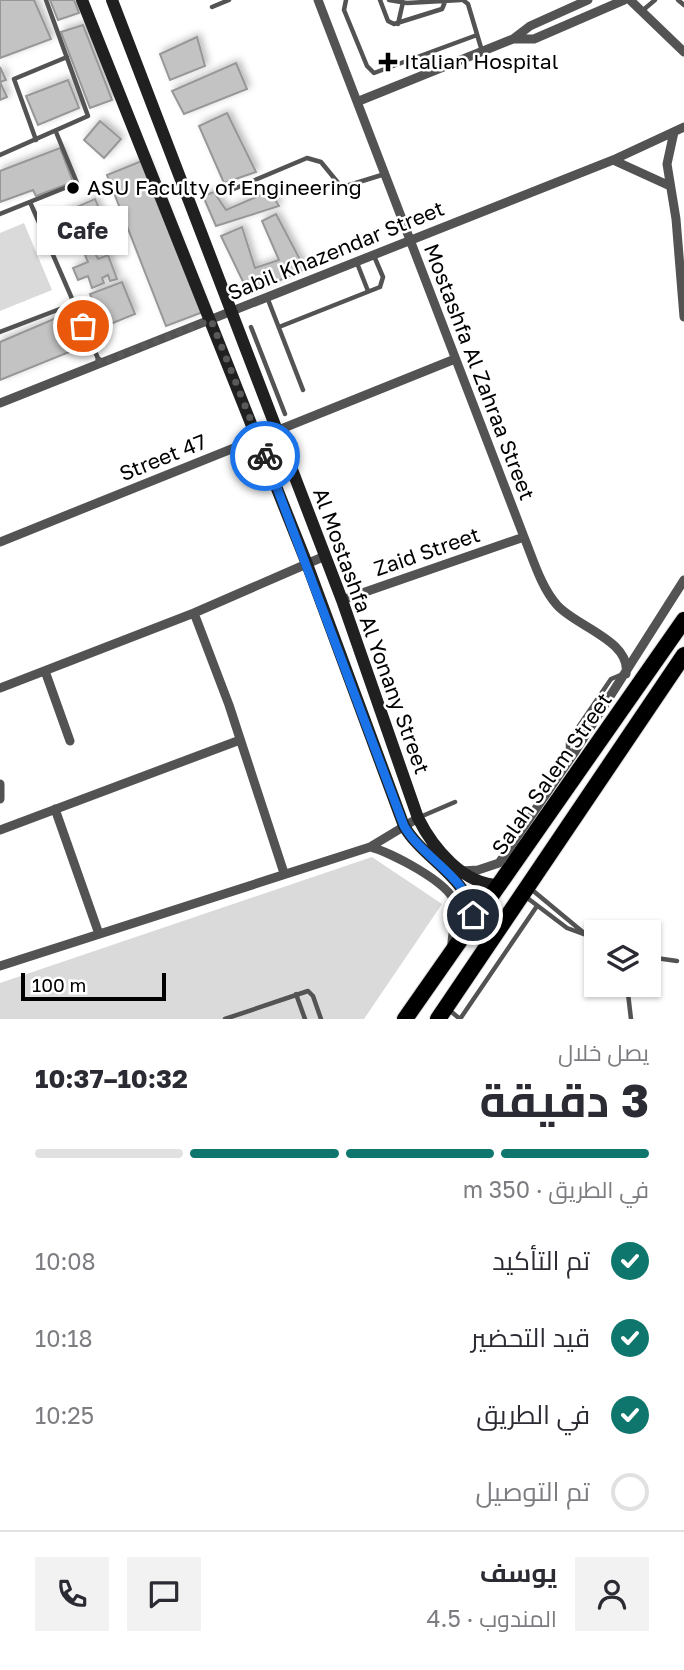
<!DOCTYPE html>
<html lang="ar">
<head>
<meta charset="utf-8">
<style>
	body { margin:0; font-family:"Golos Text",Cairo,sans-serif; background:#f2f2f3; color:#2b2b33; direction:rtl; height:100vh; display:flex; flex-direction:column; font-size:26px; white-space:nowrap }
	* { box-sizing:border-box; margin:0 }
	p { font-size:23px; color:#7c7c81 }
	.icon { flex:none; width:38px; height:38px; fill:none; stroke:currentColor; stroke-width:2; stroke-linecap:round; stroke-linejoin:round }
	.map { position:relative; height:1019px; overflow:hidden; direction:ltr }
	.panel { display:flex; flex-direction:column; background:#fff; flex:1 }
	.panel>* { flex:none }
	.fabs { position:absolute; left:584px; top:920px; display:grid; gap:14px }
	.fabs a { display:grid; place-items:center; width:77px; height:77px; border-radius:0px; background:#fff; box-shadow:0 2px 5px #0004; font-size:35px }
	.scale { position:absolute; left:21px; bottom:18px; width:145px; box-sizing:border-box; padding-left:7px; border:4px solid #000; border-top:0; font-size:19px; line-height:24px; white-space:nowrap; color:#000; -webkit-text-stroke:5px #fff; paint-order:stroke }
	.pin { position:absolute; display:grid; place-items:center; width:60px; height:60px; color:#fff; margin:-30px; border:4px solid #fff; border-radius:50%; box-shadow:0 2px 7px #0007 }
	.courier { position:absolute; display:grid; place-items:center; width:70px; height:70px; margin:-35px; border:5px solid #1a73e8; border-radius:50%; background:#fff; color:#222; box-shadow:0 2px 9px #0007 }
	.bubble { position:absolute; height:49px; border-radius:0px; background:#fff; box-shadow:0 2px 5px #0004; font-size:23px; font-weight:700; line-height:49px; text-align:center; direction:rtl }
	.headline em { font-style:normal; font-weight:700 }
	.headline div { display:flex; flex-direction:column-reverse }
	.headline { display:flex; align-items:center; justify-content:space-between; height:119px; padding:0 35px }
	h1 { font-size:46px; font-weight:700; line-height:52px }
	.bar { display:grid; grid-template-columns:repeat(4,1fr); gap:10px 7px; align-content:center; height:84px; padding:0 35px }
	.bar i { height:9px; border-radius:5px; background:#e1e1e2 }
	.bar .active { background:#0f766e }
	.bar p { grid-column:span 4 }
	.line { display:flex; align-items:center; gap:18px; padding:0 35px; border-top:2px solid #e1e1e2 }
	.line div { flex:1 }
	.round { display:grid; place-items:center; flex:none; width:74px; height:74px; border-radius:0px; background:#f2f2f3 }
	ol { padding:0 35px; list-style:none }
	li { display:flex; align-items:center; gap:21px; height:77px }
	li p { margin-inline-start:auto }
	li .icon { padding:7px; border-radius:50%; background:#0f766e; color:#fff; stroke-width:4 }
	li:last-child { color:#7c7c81 }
	li i { width:38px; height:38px; border:4px solid #e1e1e2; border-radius:50% }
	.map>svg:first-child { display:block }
</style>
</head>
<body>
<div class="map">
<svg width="684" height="1019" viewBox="0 0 684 1019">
	<defs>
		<filter id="shadow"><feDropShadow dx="3" dy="-3" stdDeviation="3.5" flood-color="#0004"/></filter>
	</defs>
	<rect width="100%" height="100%" fill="#fff"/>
	<path fill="#dadada" d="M24,223l28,67 -52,21v-78z
		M372,857l70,47 -78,115h-364v-36z"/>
	<path fill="#c3c3c3" stroke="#979797" stroke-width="2" filter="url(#shadow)" d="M0,0h34l17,39 -51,19z
		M50,0h24l5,13 -21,7z
		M83,25l29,75 -22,8 -29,-76z
		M197,37l8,29 -35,14 -10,-26z
		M236,63l11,26 -63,25 -12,-23z
		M0,67l6,13 -6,2 7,15 -7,3z
		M68,80l11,28 -41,17 -12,-29z
		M227,113l29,59 -32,11 -25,-57z
		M100,121l21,18 -17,19 -20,-18z
		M60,148l13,34 -37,14 -3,-6 -33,12v-31z
		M144,160l59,152 -37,14 -59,-151z
		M270,191l9,15 -63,20 -13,-30 11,-4 12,18z
		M95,199l14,32 -32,14 -14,-32z
		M276,214l29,55 -56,25 -28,-58 21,-9 13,41 24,-8 -17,-39z
		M94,251l4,8 10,-4 9,24 -7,2 -2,-6 -6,3 2,5 -12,5 -4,-12 -10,4 -5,-12 15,-6 -3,-7z
		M122,282l13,32 -32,13 -13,-33z
		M68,313l16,33 -84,34v-38z"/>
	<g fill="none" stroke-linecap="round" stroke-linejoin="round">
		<g stroke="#dbdbdb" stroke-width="18">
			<path id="highway" d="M405,1019l279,-399
				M438,1019l246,-364"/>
		</g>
		<path stroke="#535353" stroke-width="4.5" d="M346,0l-2,10 23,56 7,7 103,-38
			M380,0l8,21 6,3 48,-15 3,-7
			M389,0l18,3 54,-3
			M463,0l5,4 14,47
			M678,0l6,5
			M212,7l17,-7
			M642,11l13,-11
			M398,24l5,-22
			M36,140l-22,-61 53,-22
			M0,155l88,-39 -42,-116
			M229,191l78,-33 14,4 18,22 7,2 39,-12
			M30,202l70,161
			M0,214l77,-31 -21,-51
			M357,263l11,28
			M267,297l36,93
			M251,327l34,87
			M279,327l101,-40 3,-10 -9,-21
			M0,332l73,-28
			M573,753l-5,-4v-7l43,-63 12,-5
			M420,817l35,-15
			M531,889l53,44
			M526,897l41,31 30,11
			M649,957l28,4
			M627,985l4,34
			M296,994l9,25
			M448,1009l12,10 77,-113
			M225,1019l83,-28 5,5 8,23"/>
		<path stroke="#535353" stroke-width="9" d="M318,0l206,537c9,22 17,50 33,68 18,21 75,36 69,69
			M630,0l54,52
			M513,39h21l90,-39
			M359,101l154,-62 17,-13 58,-26
			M674,132l-7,32 9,55 8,98
			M613,160l57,26
			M0,403l613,-243 71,-33
			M0,542l455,-183
			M342,600l182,-63
			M194,613l35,92 55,168
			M45,671l25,70
			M0,688l194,-75 131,-57
			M0,784v15
			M55,809l44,125
			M0,830l240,-90
			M370,847c20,5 79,35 85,56 4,15 -5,32 -3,48
			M462,871l16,-1 21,-7 75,-110 110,-173
			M0,966l370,-119 48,-29"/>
		<path stroke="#202020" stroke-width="12" d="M82,0l225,564 97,262c20,35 70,53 69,98
			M112,0l230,600 76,218c15,30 46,68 83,67"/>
		<use href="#highway" stroke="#000" stroke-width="16"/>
	</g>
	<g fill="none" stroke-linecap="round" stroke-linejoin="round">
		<path stroke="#595959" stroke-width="7" stroke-dasharray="0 12.6" d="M83,326l17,37 111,-43 54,136"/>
		<path stroke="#1a73e8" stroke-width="9" d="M265,456l139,370c19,33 63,50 69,89"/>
	</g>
	<g fill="#000" stroke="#fff" stroke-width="2.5">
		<path d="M384.5 51.5h7v7h7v7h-7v7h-7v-7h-7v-7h7z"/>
		<circle cx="73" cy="188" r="7"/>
	</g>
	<g text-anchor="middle" stroke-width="5" stroke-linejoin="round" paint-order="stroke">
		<g font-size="21" fill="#000" stroke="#fff" text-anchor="start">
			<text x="404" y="69">Italian Hospital</text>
			<text x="87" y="195">ASU Faculty of Engineering</text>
		</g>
		<g font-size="21" fill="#000" stroke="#fff">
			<text transform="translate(336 251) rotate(-22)" y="7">Sabil Khazendar Street</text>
			<text transform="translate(479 372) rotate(69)" y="7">Mostashfa Al Zahraa Street</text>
			<text transform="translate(163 458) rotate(-22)" y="7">Street 47</text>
			<text transform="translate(427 552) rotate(-19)" y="7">Zaid Street</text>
			<text transform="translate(371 631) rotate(70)" y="7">Al Mostashfa Al Yonany Street</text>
			<text transform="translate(552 774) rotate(-55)" y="7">Salah Salem Street</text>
		</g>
	</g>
</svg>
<div class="fabs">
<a><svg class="icon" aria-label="layers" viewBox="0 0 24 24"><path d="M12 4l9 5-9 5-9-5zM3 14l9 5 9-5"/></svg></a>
</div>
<div class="scale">100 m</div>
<div class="pin" style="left:83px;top:326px;background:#ea580c"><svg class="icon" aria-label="bag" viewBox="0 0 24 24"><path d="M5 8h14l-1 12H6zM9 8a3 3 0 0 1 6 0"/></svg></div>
<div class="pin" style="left:473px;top:915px;background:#1f2937"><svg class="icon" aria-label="home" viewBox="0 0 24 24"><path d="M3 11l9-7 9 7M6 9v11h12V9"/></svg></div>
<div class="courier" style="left:265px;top:456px"><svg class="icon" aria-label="bike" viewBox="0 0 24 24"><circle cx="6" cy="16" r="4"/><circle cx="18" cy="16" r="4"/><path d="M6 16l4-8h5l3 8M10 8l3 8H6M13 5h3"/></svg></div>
<div class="bubble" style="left:37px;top:206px;width:91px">Cafe</div>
</div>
<section class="panel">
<div class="headline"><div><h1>3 دقيقة</h1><p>يصل خلال</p></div><em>10:32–10:37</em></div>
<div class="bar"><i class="active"></i><i class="active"></i><i class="active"></i><i></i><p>في الطريق · 350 m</p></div>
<ol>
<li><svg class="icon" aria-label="check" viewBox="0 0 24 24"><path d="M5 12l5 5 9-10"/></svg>تم التأكيد<p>10:08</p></li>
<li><svg class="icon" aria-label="check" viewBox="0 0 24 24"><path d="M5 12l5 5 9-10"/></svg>قيد التحضير<p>10:18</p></li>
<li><svg class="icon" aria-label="check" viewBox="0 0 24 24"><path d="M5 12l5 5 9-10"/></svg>في الطريق<p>10:25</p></li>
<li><i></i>تم التوصيل</li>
</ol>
<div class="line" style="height:126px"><a class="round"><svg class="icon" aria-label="person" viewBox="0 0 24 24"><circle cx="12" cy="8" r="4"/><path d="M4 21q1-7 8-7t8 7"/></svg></a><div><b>يوسف</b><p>المندوب · 4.5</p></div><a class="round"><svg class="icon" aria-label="chat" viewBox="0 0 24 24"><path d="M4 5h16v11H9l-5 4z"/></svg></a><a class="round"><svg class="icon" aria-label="phone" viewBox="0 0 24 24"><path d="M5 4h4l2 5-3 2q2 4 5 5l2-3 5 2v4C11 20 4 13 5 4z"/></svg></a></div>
</section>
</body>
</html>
